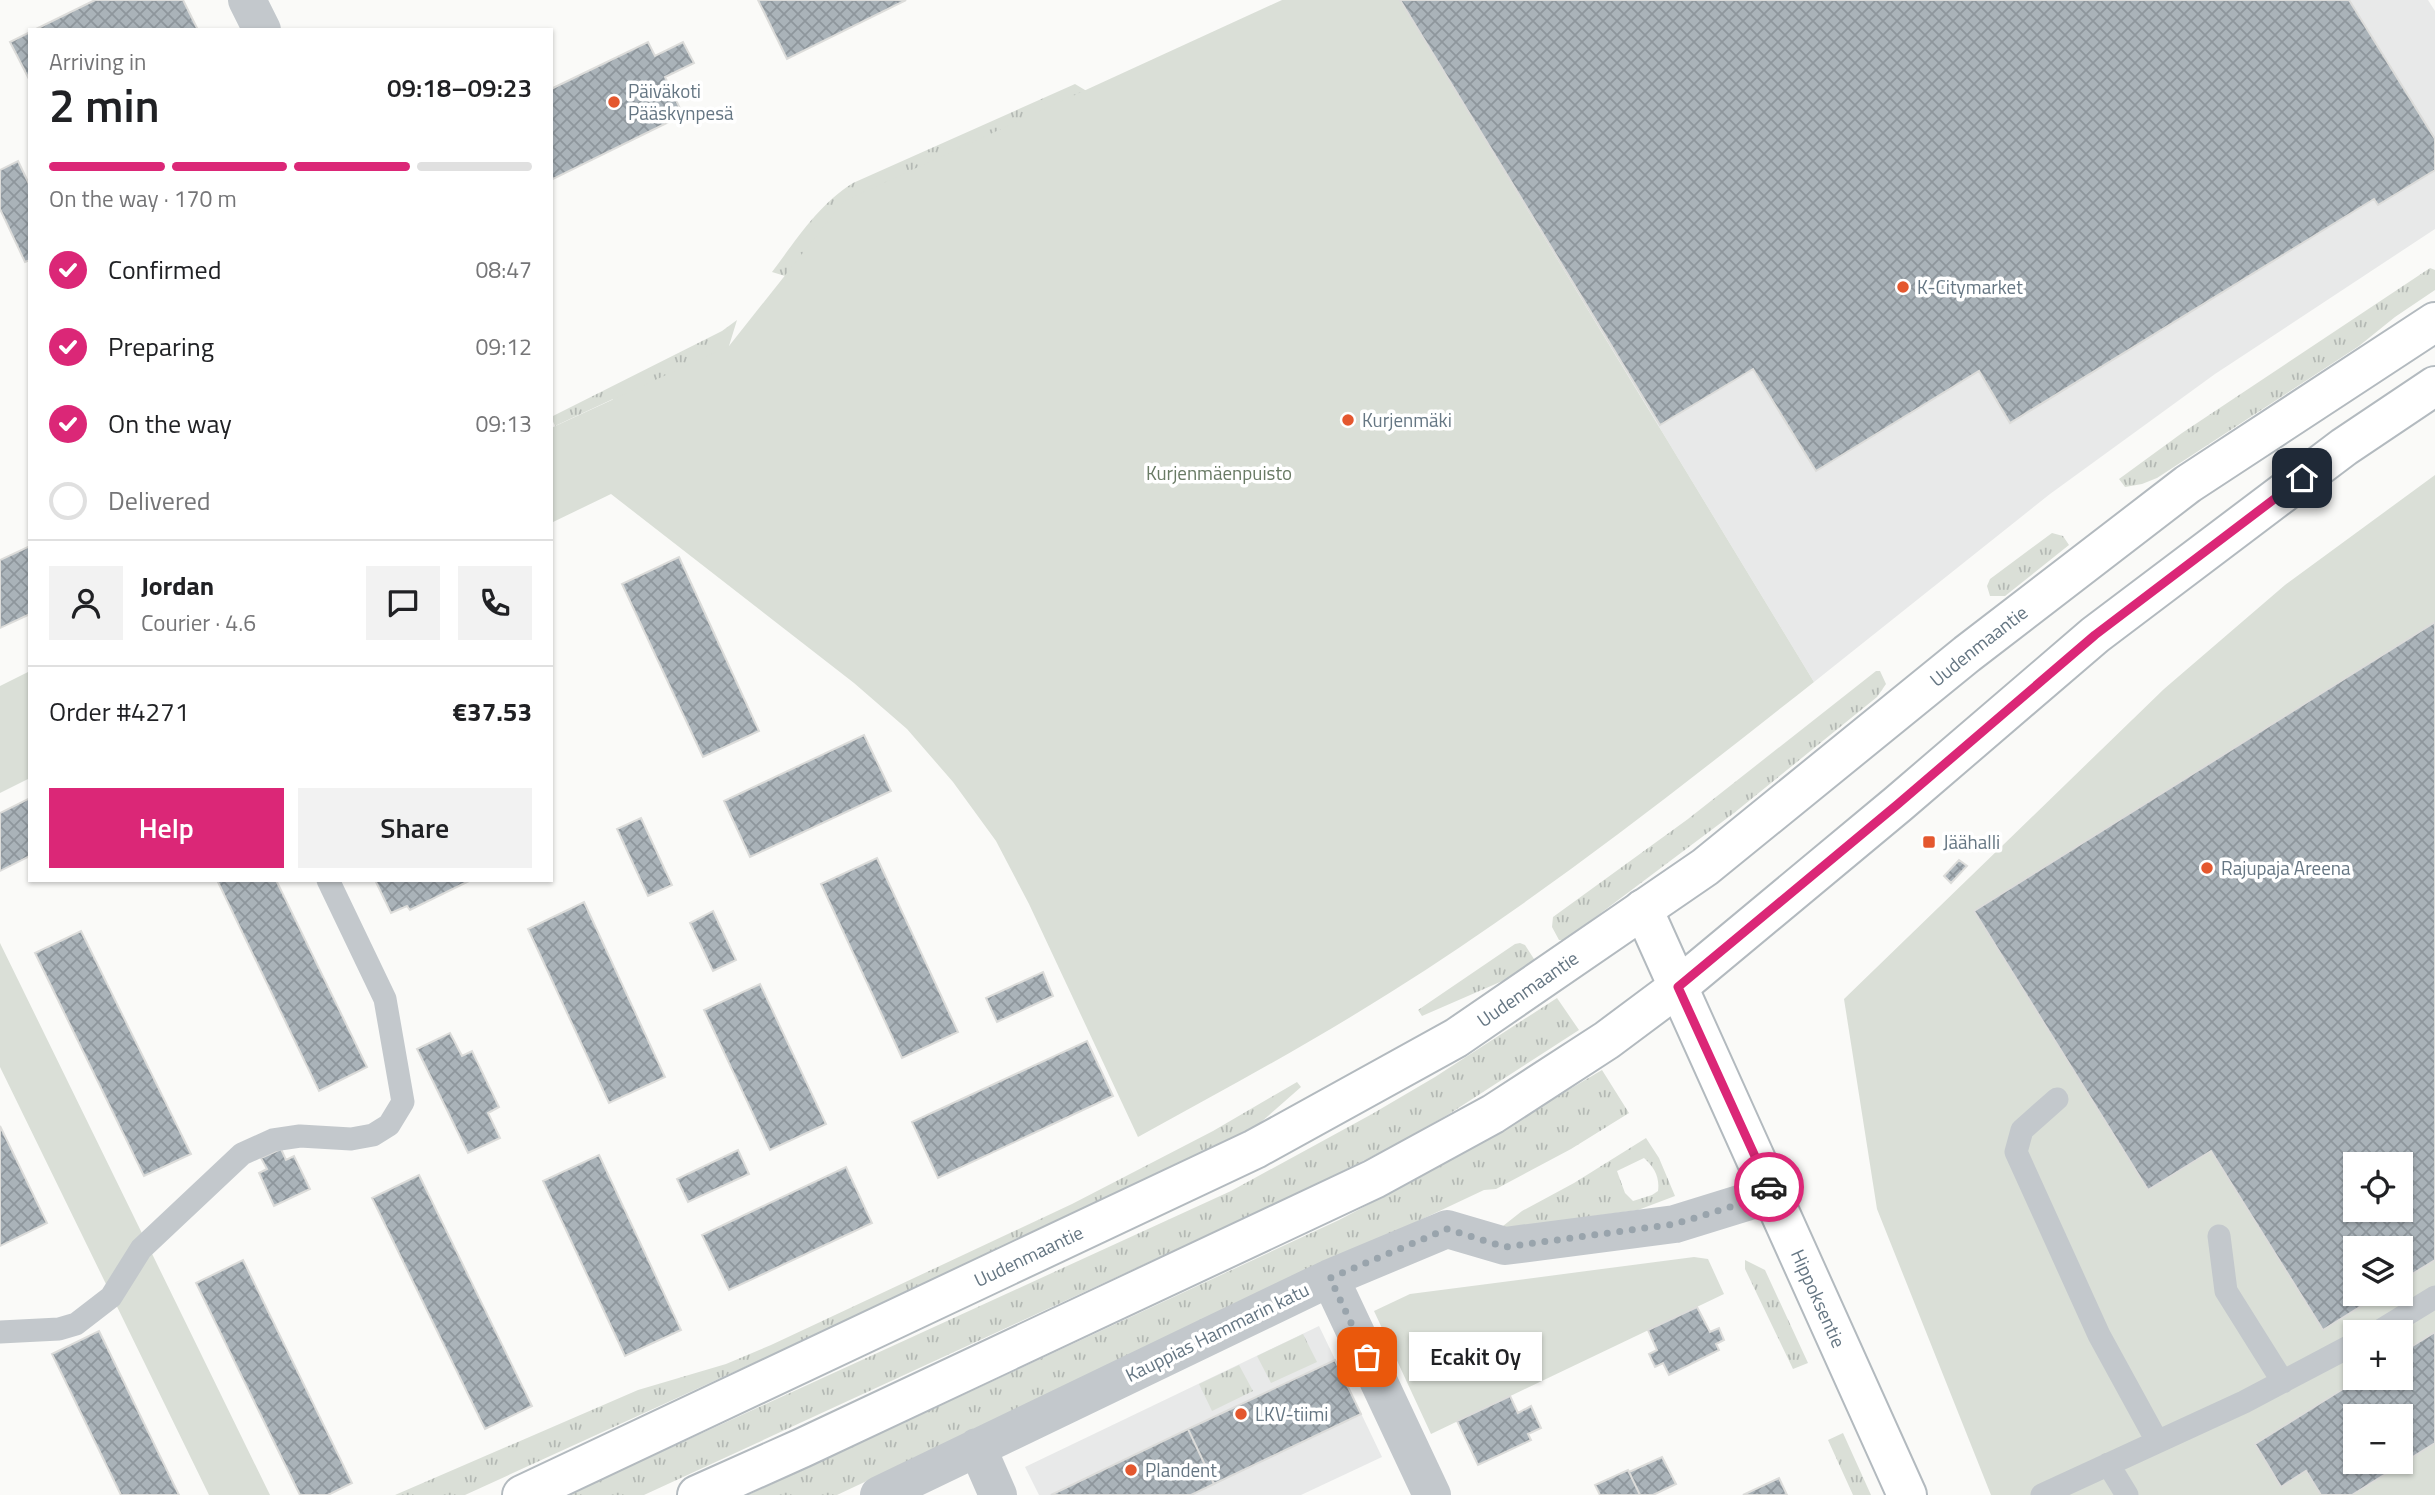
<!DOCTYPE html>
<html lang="en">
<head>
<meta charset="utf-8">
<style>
	body { margin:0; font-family:"Titillium Web",sans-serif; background:#f2f2f2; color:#202124; height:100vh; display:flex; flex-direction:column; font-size:26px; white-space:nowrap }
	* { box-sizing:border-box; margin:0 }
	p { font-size:23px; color:#757577 }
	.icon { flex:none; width:38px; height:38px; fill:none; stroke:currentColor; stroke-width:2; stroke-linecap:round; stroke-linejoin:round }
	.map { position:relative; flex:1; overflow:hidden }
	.details { position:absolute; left:28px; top:28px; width:525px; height:854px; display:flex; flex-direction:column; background:#fff; border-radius:0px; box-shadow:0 2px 5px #0004 }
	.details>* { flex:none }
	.controls { position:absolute; left:2343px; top:1152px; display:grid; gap:14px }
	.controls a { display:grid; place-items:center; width:70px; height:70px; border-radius:0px; background:#fff; box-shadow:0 2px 5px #0004; font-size:35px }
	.pin { position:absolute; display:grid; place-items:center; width:60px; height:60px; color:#fff; margin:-30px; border-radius:14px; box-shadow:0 4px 10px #0006 }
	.courier { position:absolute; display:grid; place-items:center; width:70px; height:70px; margin:-35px; border:5px solid #db2777; border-radius:50%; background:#fff; color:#222; box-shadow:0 2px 9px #0007 }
	.bubble { position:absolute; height:49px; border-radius:0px; background:#fff; box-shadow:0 2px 5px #0004; font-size:23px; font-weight:600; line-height:49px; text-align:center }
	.overview em { font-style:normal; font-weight:600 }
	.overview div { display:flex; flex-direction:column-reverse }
	.overview { display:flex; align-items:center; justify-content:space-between; height:119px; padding:0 21px }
	h1 { font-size:46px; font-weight:600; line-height:52px }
	.bar { display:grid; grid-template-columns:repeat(4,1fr); gap:10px 7px; align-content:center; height:84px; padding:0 21px }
	.bar i { height:9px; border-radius:5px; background:#e0e0e0 }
	.bar .current { background:#db2777 }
	.bar p { grid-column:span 4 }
	.line { display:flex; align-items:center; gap:18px; padding:0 21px; border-top:2px solid #e0e0e0 }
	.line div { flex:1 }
	.round { display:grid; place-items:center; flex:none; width:74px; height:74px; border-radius:0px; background:#f2f2f2 }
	ol { padding:0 21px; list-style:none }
	li { display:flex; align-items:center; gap:21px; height:77px }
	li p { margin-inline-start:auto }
	li .icon { padding:7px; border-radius:50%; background:#db2777; color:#fff; stroke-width:4 }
	li:last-child { color:#757577 }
	li i { width:38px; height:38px; border:4px solid #e0e0e0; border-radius:50% }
	.button { display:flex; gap:14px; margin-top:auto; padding:14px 21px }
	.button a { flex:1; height:80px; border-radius:0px; background:#db2777; color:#fff; font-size:28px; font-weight:600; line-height:80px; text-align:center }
	.button a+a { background:#f2f2f2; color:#202124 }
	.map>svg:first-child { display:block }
</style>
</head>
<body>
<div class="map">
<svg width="2435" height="1495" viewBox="0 0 2435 1495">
	<defs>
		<pattern id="grass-tufts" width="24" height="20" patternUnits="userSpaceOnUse" patternTransform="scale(1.75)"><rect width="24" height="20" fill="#dadfd7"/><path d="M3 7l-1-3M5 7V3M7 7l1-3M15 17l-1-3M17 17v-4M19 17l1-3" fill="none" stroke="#b4b9b4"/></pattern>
		<pattern id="building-cross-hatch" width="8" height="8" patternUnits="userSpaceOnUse" patternTransform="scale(1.75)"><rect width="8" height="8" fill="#aab3b9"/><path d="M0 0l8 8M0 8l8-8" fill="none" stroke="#8e969c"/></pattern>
	</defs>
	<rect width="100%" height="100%" fill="#fafaf8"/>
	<path fill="#e8e9e9" d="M1400,0h1028l7,11v218l-220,145 -165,120 -236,188z
		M1319,1326l63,131 -81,38h-262l-14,-28z"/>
	<path fill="url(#grass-tufts)" fill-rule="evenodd" d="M1075,84l20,12 -310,180 -13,-4c25,-33 46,-67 81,-89z
		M2430,268l5,2v20l-40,27 -36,29 -202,132 -15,6 -17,3 -6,-8 63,-46z
		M737,320l-8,26 9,4 -187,173 62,-124 -58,27 -4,-9 171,-86z
		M2052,533l11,3 6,9 -64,51h-15l-3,-10 3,-7z
		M1876,671h4l6,13 -9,13 -143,116 -169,127h-6l-7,-13 1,-10 135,-98z
		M1520,943l5,2 9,14 -1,3 -26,17 -85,37 -4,-6 97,-66z
		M1557,998l22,32 -130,84 -56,32 -92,46 -657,303h-77l664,-304 141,-77 63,-37z
		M1602,1070l27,43 -58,36 -75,40 -12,1 -647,305h-89l591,-275 76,-40z
		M1297,1082l4,5 -49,43 -166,81 -621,284h-70l243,-105 88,-26 45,-19 301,-141 141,-73z
		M1646,1138l13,20 16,38 -37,14 -130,18 -5,-2 19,-15 52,-28zM1644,1158c10,9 16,19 14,33l-6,4 -19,6 -8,-8 -8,-22z
		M1745,1260l20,10 43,93 -15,6 -48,-100z
		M1303,1334l14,28 -46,21 -14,-27z
		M1239,1365l14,26 -41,20 -13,-27z
		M1843,1433l28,62h-18l-25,-55z"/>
	<path fill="#dadfd7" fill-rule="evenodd" d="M1282,0h118l414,682c-137,108 -275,217 -423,310 -82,52 -168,98 -253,145l-109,-233 -33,-63 -43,-59 -46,-53 -53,-46 -243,-189 -60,29v-95l178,-82 115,-145z
		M2435,475v1020h-444l-114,-286 -33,-210 320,-310 121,-104zM2356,1164h45v45h-45zM2356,1248h45v45h-45zM2356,1332h45v45h-45zM2356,1416h45v45h-45z
		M30,671v107l-30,15v-107z
		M0,943l270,552h-61l-209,-428z
		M1694,1257l14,2 16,35 -293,140 -57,-123 36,-17z"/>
	<path fill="url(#building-cross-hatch)" stroke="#dcdcda" stroke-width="2" fill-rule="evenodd" d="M95,0h88l15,30h-164z
		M758,0h148l-119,59z
		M1400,0h949l86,139v31l-57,35 -4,-6 -364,224 -31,-52 -163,100 -63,-102 -93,56z
		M30,32v49l-20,-39z
		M648,42l7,14 28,-14 11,21 -29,14 18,38 -132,65v-91z
		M18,161l12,25v74l-5,2 -25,-53v-39z
		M30,546v68l-30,14v-68z
		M679,557l80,174 -56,26 -81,-173z
		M2435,622v638l-34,21v-33h-45v45h26l-59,37 -112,-179 -63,39 -174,-279zM2356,1164h45v45h-45z
		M864,735l27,56 -141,66 -26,-56z
		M30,798v58l-30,15v-58z
		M641,818l31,67 -24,11 -31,-67z
		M877,858l81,174 -56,26 -81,-174z
		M1959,860l8,6 -16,17 -7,-7z
		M217,880h59l91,187 -48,24z
		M375,880h96l-61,30 -3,-4 -16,7z
		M584,902l81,175 -56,26 -81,-174z
		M713,911l23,49 -23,11 -23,-48z
		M81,931l110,223 -47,22 -109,-223z
		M1043,972l10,24 -56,26 -11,-24z
		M760,984l66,140 -56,26 -66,-140z
		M450,1033l12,23 10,-5 27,56 -11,6 12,25 -32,15 -51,-104z
		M1087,1041l26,55 -175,82 -26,-56z
		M0,1126l47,97 -47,23z
		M281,1149l5,11 8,-4 16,33 -36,17 -15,-33 8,-4 -6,-11z
		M738,1150l11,24 -61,28 -11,-23z
		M599,1155l82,175 -56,26 -82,-175z
		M846,1167l26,56 -143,67 -27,-55z
		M419,1175l113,231 -47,23 -113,-231z
		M243,1260l109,223 -24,12h-28l-104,-212z
		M1697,1307l13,25 9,-4 5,12 -8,4 3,6 -50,25 -6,-12 -8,4 -6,-13 8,-4 -9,-20z
		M99,1331l80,164h-58l-69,-141z
		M2435,1332v111l-83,52h-31l-15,-24 -25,16 -26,-43 107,-67h39v-24zM2356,1416h45v45h-45z
		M1335,1360l26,54 -147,70 -26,-55z
		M1510,1396l8,17 13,-7 10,22 -13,6 3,6 -53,25 -21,-44z
		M1188,1429l26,55 -23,11h-140z
		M1662,1457l14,27 -23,11h-13l-11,-23z
		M1628,1470l12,25h-40l-5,-10z
		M1779,1478l8,17h-44z"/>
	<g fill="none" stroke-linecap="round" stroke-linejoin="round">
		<g stroke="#b3babf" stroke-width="42">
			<g id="secondary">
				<path id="s1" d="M1643,909l264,586"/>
				<path id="s2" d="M522,1495l733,-346 201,-111 249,-171 262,-213 221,-170 247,-162"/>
				<path d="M697,1495l105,-47 572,-269 119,-65 114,-74 71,-53 220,-183 197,-169 249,-188 91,-61"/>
			</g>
		</g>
		<path stroke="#c3c8cc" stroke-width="23" d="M2057,1099l-35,31 -6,22 83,183 58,106
			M2219,1236l7,55 57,91
			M0,1332l59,-3 17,-5 35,-27 30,-48 101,-95 31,-14 27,-4 51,3 22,-4 16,-10 14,-23 -18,-103 -57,-119
			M2378,1332l57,-35
			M2108,1464l19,31
			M2042,1495l202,-93 112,-59"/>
		<path stroke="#c3c8cc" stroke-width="38" d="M247,0l15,30
			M1330,1278l102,217
			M977,1447l21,48
			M879,1495l451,-217 117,-49 58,17 170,-22 97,-30"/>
		<use href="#secondary" stroke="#fff" stroke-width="38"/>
	</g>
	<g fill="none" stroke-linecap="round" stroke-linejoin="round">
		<path stroke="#99a4ac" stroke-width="7" stroke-dasharray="0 12.6" d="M1367,1357l-37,-79 117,-49 58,18 170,-23 97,-30 -3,-7"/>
		<path stroke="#db2777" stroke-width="9" d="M1769,1187l-91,-200 220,-183 197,-169 207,-157"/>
	</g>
	<g fill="#e4572e" stroke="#fff" stroke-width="2.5">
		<circle cx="614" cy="102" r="7"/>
		<circle cx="1903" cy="287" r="7"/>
		<circle cx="1348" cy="420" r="7"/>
		<rect x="1922" y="835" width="14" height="14" rx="3.5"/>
		<circle cx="2207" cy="868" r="7"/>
		<circle cx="1241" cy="1414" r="7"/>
		<circle cx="1131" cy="1470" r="7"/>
	</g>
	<g text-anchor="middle" stroke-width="7" stroke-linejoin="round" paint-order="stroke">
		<g font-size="19" fill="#657683" stroke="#fff" text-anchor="start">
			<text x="628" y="98">Päiväkoti<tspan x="628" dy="22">Pääskynpesä</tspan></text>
			<text x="1917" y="294">K-Citymarket</text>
			<text x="1362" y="427">Kurjenmäki</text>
			<text x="1943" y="849">Jäähalli</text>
			<text x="2221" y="875">Rajupaja Areena</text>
			<text x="1255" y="1421">LKV-tiimi</text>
			<text x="1145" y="1477">Plandent</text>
		</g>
		<g font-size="19" fill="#687a64" stroke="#fff">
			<text x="1219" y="480">Kurjenmäenpuisto</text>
		</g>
		<g font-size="19" fill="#657683" stroke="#fff">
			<text dy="7" stroke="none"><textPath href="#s2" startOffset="1694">Uudenmaantie</textPath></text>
			<text dy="7" stroke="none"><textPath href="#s2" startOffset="1127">Uudenmaantie</textPath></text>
			<text dy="7" stroke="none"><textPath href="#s2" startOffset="560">Uudenmaantie</textPath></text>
			<text dy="7" stroke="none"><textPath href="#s1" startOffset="427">Hippoksentie</textPath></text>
			<text transform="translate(1217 1332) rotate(-26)" y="7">Kauppias Hammarin katu</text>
		</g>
	</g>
</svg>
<div class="controls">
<a><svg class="icon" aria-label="locate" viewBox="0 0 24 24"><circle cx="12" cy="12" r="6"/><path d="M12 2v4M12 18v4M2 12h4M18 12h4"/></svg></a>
<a><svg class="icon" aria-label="layers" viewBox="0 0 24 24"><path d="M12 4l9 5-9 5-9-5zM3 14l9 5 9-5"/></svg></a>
<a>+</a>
<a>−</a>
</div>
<div class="pin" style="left:1367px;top:1357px;background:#ea580c"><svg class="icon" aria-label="bag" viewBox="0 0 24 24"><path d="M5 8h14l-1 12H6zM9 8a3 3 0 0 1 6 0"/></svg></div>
<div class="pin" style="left:2302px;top:478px;background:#1f2937"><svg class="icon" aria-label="home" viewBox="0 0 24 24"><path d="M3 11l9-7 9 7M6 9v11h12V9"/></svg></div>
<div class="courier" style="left:1769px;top:1187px"><svg class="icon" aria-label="car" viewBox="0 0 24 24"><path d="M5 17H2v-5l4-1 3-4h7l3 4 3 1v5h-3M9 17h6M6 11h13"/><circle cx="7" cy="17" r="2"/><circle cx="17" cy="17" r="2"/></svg></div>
<div class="bubble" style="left:1409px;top:1332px;width:133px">Ecakit Oy</div>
<section class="details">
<div class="overview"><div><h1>2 min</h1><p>Arriving in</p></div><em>09:18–09:23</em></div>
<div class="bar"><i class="current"></i><i class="current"></i><i class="current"></i><i></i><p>On the way · 170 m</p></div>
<ol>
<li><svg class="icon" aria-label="check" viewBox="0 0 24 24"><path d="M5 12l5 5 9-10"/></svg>Confirmed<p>08:47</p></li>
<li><svg class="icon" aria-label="check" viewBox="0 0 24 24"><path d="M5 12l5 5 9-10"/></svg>Preparing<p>09:12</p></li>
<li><svg class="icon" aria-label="check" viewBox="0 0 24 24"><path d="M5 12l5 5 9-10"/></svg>On the way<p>09:13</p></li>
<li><i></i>Delivered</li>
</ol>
<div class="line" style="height:126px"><a class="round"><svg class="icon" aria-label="person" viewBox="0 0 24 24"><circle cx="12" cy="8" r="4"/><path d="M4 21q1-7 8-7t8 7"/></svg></a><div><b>Jordan</b><p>Courier · 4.6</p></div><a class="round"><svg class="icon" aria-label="chat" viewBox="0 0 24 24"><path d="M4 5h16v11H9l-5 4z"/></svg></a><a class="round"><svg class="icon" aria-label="phone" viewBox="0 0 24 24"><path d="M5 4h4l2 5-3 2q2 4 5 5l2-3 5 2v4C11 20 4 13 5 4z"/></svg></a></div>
<div class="line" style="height:91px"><div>Order #4271</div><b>€37.53</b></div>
<div class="button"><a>Help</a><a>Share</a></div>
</section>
</div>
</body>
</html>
